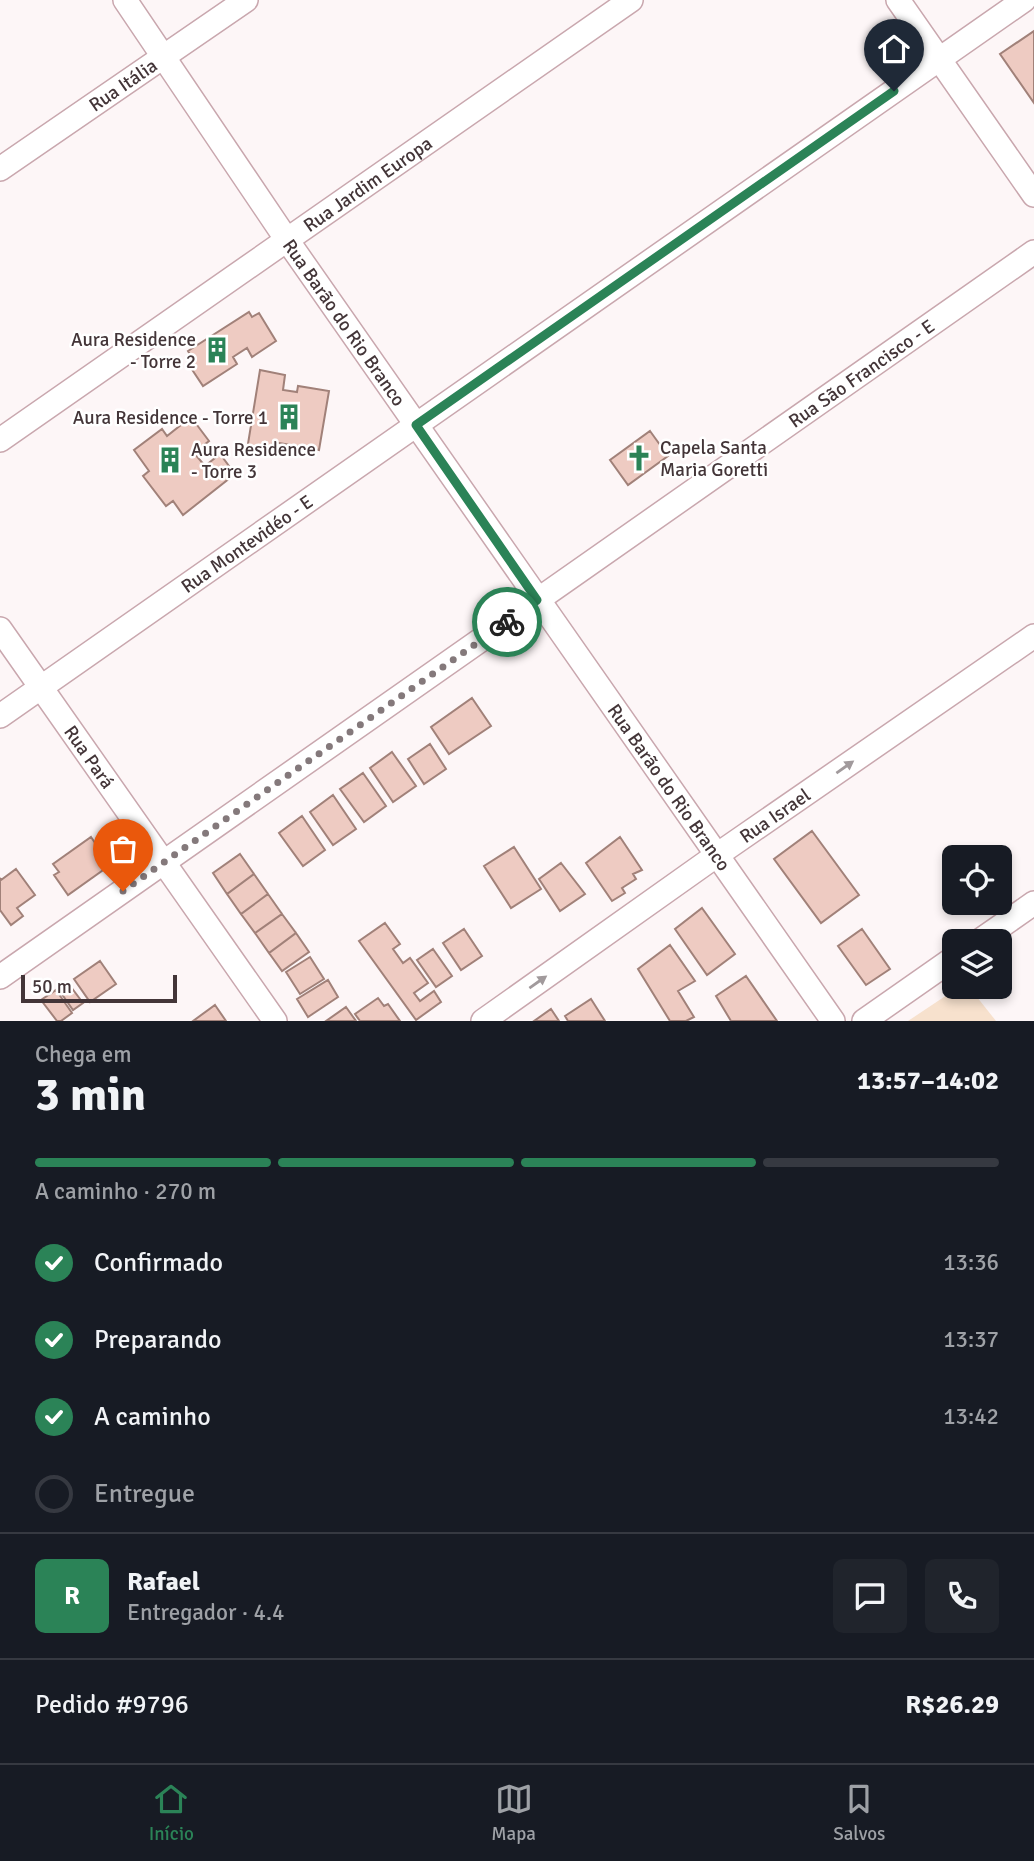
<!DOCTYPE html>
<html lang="pt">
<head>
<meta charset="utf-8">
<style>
	body { margin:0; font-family:Signika,sans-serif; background:#20242c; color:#f1f3f6; height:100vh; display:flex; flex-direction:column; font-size:26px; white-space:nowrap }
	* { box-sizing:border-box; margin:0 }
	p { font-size:23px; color:#9ea1a6 }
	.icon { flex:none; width:38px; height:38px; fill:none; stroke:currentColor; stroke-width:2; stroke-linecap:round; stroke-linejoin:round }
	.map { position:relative; height:1021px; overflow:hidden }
	.details { display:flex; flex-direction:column; background:#171b24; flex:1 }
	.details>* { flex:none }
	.fabs { position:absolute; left:942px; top:845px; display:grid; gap:14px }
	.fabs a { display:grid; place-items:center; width:70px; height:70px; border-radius:10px; background:#171b24; box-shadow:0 4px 10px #0003; font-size:35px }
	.scale { position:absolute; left:21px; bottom:18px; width:156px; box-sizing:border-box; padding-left:7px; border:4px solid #433538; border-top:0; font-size:19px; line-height:24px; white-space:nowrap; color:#433538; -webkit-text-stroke:5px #fff; paint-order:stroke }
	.pin { position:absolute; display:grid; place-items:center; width:60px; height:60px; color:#fff; margin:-72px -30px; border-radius:50% 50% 50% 0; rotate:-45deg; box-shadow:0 0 7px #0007 }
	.pin .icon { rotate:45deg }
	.courier { position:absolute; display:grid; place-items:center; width:70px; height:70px; margin:-35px; border:5px solid #2b8357; border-radius:50%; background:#fff; color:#222; box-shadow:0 2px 9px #0007 }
	.headline em { font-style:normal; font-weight:800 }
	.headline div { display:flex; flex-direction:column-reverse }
	.headline { display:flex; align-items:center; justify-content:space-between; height:119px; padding:0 35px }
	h1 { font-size:46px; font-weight:800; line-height:52px }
	.bar { display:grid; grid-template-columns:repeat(4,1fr); gap:10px 7px; align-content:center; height:84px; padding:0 35px }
	.bar i { height:9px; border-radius:5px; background:#363941 }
	.bar .on { background:#2b8357 }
	.bar p { grid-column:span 4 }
	.line { display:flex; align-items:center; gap:18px; padding:0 35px; border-top:2px solid #363941 }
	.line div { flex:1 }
	.round { display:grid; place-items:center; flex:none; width:74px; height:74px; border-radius:10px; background:#20242c }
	ol { padding:0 35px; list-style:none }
	li { display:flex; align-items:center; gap:21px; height:77px }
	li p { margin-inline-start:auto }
	li .icon { padding:7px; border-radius:50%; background:#2b8357; color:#fff; stroke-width:4 }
	li:last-child { color:#9ea1a6 }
	li i { width:38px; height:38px; border:4px solid #363941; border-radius:50% }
	.tab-bar { display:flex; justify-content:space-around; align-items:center; height:98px; border-top:2px solid #363941; background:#171b24; font-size:19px; color:#9ea1a6 }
	.tab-bar a { display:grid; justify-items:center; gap:4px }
	.tab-bar .on { color:#2b8357 }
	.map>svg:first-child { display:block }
</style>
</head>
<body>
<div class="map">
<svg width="1034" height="1021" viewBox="0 0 1034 1021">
	<rect width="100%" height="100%" fill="#fdf6f7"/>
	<path fill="#f7e1cd" d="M959,987h10l27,34h-88z"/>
	<path fill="#eecbc2" stroke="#a18179" stroke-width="2" d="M1034,31v72l-34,-49z
		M249,312l3,5 7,-4 17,28 -24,16 -5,-9 -14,9 4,7 -34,22 -14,-21 5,-4 -6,-10z
		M260,370l25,5 -2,15 14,2 1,-6 31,5 -10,59 -46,-8 -2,12 -24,-4z
		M191,417l18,24 -15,12 11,13 15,-12 15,20 -52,41 -10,-14 -7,5 -23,-30 6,-5 -15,-21 28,-21 5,7z
		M650,431l18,25 -40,29 -18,-25z
		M472,698l19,28 -42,28 -18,-27z
		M430,744l16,25 -22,15 -16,-25z
		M392,752l24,34 -23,16 -23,-34z
		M363,773l23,33 -22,16 -24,-33z
		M333,795l23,34 -23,16 -23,-33z
		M302,816l23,34 -22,16 -24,-33z
		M812,831l47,64 -38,28 -47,-64z
		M91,837l13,19 3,-1 6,8 -45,32 -14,-20 5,-3 -6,-8z
		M620,837l22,33 -9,4 3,5 -14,9 3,5 -13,8 -26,-38z
		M514,847l27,42 -30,19 -27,-42z
		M240,854l14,20 -27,20 -14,-21z
		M561,863l24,31 -25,17 -21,-32z
		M16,869l19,26 -18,13 6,8 -12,9 -11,-15v-32l1,2z
		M254,874l14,20 -27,20 -14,-20z
		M268,894l14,20 -27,19 -14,-19z
		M702,908l33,46 -28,21 -32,-46z
		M282,914l14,19 -27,20 -14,-20z
		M385,923l15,21 -7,5 10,14 7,-5 18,25 -14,10 6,8 14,-10 7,11 -25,18 -57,-79z
		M464,929l18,27 -21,14 -18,-27z
		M862,929l28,40 -24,16 -28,-39z
		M296,933l13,19 -27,19 -13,-18z
		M670,945l25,36 -17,10 16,26 -8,4h-16l-32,-52z
		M433,949l19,27 -16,11 -19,-27z
		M310,957l14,22 -24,15 -14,-22z
		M100,961l16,23 -26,18 -16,-23z
		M746,976l31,45h-46l-15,-25z
		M328,980l10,17 -30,20 -11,-18z
		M68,983l15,20 -10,7 -14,-20z
		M56,990l16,23 -11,8h-4l-16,-21z
		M378,998l6,8 4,-2 12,17h-40l-5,-7z
		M591,999l14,22h-37l-3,-5z
		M215,1005l11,16h-33z
		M346,1007l10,14h-30z
		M551,1009l8,12h-25z"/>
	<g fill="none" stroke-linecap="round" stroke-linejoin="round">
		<g stroke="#c9a7ae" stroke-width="26">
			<g id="minor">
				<path id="s1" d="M125,0l162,240 546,781"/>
				<path d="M898,0l136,195"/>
				<path id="s2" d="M0,169l246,-169"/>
				<path id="s3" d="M0,440l631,-440"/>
				<path id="s4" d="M0,629l275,392"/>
				<path id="s5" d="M0,716l1024,-716"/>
				<path d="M978,942l56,-39"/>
				<path id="s6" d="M0,977l1034,-725"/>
				<path id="s7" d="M483,1021l234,-166 317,-219"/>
				<path d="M864,1021l90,-63"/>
			</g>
		</g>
		<use href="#minor" stroke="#fff" stroke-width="23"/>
	</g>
	<defs><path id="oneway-solid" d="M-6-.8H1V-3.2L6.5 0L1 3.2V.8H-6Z" transform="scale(1.75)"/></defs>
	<g fill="#a19a9c">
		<use href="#oneway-solid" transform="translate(845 767) rotate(-35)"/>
		<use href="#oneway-solid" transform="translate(538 982) rotate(-35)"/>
	</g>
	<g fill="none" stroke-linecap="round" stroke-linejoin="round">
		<path stroke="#84797b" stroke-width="7" stroke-dasharray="0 12.6" d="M123,891l384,-269"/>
		<path stroke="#2b8357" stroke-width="9" d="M507,622l30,-22 -121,-175 478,-334"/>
	</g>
	<defs>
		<g id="building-bare" transform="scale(2.1)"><path d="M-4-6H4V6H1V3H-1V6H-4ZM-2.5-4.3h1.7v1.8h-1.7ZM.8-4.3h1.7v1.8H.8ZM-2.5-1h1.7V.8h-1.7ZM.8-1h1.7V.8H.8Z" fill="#2b8357" stroke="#fff" stroke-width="2.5" paint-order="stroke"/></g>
		<g id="church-bare" transform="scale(2.1)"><path d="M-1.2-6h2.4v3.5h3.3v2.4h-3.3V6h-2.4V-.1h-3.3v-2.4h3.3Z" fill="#2b8357" stroke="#fff" stroke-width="2.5" paint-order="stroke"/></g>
	</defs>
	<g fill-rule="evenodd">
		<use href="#building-bare" x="217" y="350"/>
		<use href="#building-bare" x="289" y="417"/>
		<use href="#church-bare" x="639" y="458"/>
		<use href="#building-bare" x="170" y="460"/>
	</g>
	<g text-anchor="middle" stroke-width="5" stroke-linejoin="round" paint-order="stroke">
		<g font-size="19" fill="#433538" stroke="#fff">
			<text dy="7" stroke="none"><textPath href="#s2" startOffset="149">Rua Itália</textPath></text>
			<text dy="7" stroke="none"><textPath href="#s3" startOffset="448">Rua Jardim Europa</textPath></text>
			<text dy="7" stroke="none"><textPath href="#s1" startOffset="390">Rua Barão do Rio Branco</textPath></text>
			<text dy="7" stroke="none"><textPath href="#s6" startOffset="1052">Rua São Francisco - E</textPath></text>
			<text dy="7" stroke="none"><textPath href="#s5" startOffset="301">Rua Montevidéo - E</textPath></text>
			<text dy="7" stroke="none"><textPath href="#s4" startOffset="156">Rua Pará</textPath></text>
			<text dy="7" stroke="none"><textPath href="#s1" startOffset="957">Rua Barão do Rio Branco</textPath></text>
			<text dy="7" stroke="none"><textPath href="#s7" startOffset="357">Rua Israel</textPath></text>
		</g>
		<g font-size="19" fill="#433538" stroke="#fff" text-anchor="end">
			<text x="196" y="346">Aura Residence<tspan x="196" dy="22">- Torre 2</tspan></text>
			<text x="268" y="424">Aura Residence - Torre 1</text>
			<text x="660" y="454" text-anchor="start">Capela Santa<tspan x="660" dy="22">Maria Goretti</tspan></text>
			<text x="191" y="456" text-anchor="start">Aura Residence<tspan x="191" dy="22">- Torre 3</tspan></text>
		</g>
	</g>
</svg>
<div class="fabs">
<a><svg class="icon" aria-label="locate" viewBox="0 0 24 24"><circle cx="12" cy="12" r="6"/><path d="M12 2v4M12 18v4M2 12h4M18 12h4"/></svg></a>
<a><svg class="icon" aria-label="layers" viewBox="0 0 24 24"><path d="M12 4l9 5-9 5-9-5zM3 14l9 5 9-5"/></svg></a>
</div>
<div class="scale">50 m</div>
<div class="pin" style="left:123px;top:891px;background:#ea580c"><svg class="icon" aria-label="bag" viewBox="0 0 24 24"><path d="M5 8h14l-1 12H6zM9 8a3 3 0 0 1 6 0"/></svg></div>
<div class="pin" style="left:894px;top:91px;background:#1f2937"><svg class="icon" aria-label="home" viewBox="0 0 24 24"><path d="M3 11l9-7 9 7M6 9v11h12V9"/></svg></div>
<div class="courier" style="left:507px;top:622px"><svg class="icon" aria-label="bike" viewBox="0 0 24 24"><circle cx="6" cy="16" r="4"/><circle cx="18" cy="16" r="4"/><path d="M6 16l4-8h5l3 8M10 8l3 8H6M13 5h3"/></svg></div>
</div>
<section class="details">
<div class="headline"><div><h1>3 min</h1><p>Chega em</p></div><em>13:57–14:02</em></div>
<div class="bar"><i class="on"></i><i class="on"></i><i class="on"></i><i></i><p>A caminho · 270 m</p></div>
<ol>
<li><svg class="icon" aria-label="check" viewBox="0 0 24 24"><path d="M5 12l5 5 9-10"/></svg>Confirmado<p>13:36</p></li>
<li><svg class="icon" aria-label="check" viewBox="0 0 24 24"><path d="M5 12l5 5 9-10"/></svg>Preparando<p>13:37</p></li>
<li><svg class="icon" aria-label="check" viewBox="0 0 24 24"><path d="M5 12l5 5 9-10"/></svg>A caminho<p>13:42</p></li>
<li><i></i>Entregue</li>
</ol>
<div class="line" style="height:126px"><b class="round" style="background:#2b8357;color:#fff">R</b><div><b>Rafael</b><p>Entregador · 4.4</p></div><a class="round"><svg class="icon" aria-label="chat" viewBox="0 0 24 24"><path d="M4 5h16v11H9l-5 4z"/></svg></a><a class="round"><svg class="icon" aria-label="phone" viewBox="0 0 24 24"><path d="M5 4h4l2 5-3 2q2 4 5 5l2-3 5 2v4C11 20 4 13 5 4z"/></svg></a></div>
<div class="line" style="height:91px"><div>Pedido #9796</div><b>R$26.29</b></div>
</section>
<nav class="tab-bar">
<a class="on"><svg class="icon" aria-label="home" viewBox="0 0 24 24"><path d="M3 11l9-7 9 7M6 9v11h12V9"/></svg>Início</a>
<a><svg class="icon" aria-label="map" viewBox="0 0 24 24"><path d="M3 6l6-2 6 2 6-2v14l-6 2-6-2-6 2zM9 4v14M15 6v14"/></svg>Mapa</a>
<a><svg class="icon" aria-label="saved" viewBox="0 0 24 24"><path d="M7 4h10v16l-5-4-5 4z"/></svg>Salvos</a>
</nav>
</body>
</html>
